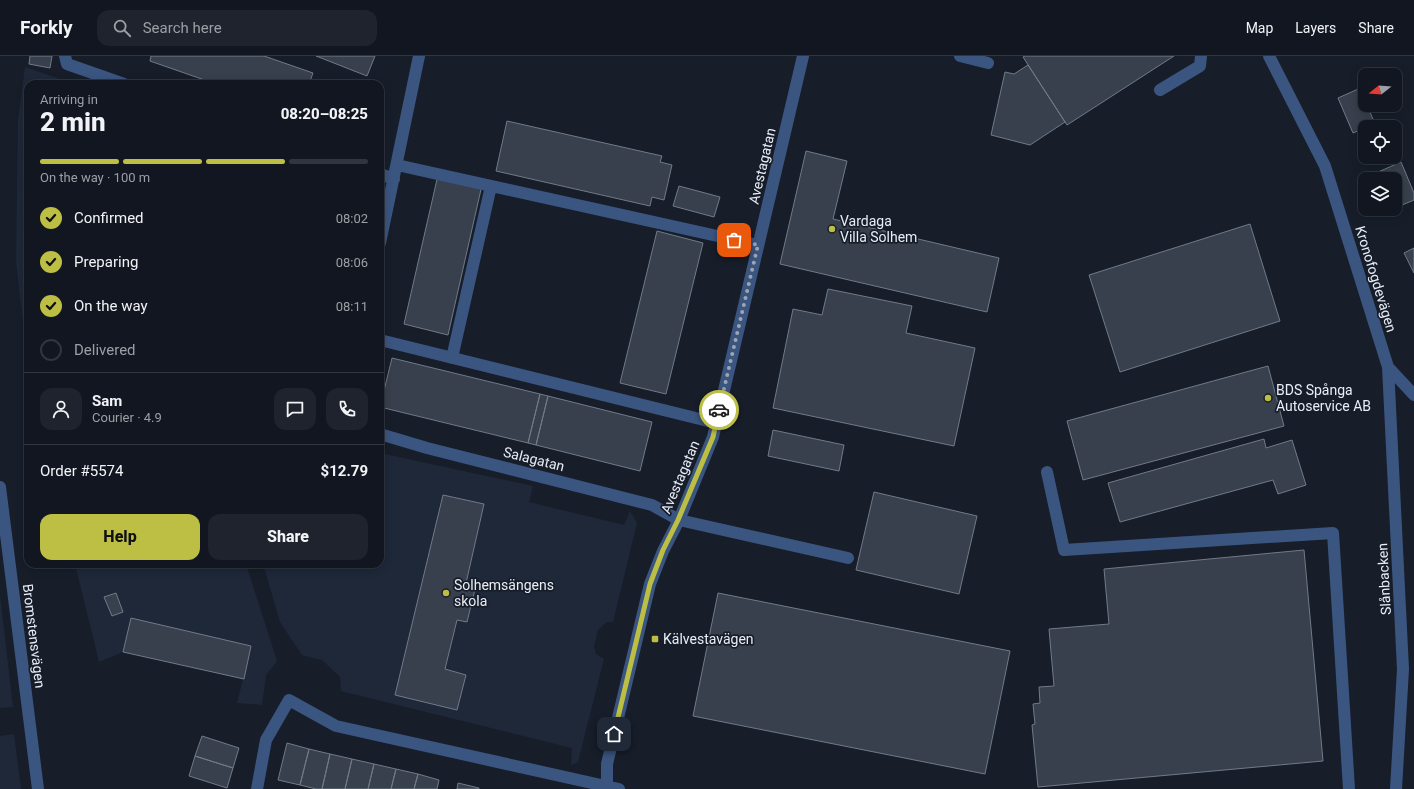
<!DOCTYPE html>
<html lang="en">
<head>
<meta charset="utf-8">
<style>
	body { margin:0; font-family:Roboto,sans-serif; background:#1e232d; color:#f1f3f6; height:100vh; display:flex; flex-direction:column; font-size:15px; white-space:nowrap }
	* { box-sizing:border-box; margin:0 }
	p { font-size:13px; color:#9c9fa5 }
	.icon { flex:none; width:22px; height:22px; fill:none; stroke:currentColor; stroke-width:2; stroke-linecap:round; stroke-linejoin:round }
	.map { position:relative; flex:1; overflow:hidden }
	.sheet { position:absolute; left:24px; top:24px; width:360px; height:488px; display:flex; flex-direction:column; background:#111620; border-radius:12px; box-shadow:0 2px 10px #0003,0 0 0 1px #30353e }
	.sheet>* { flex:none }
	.needle { width:26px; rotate:253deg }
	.buttons { position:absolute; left:1358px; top:12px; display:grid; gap:8px }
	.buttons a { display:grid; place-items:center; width:44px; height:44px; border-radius:8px; background:#111620; box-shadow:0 2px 10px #0003,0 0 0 1px #30353e; font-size:20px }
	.pin { position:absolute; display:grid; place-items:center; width:34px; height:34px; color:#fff; margin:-17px; border-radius:8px; box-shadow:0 2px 6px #0006 }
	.courier { position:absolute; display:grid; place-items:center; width:40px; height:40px; margin:-20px; border:3px solid #bcbf43; border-radius:50%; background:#fff; color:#222; box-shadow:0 1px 5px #0007 }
	.summary em { font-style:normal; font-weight:800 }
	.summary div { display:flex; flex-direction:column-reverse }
	.summary { display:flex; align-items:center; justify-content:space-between; height:68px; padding:0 16px }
	h1 { font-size:26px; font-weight:800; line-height:30px }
	.bar { display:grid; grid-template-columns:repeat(4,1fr); gap:6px 4px; align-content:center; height:48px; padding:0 16px }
	.bar i { height:5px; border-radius:3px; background:#30353e }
	.bar .on { background:#bcbf43 }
	.bar p { grid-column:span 4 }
	.line { display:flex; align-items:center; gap:10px; padding:0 16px; border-top:1px solid #30353e }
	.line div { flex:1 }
	.round { display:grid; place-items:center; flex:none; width:42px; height:42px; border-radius:12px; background:#1e232d }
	ol { padding:0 16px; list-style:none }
	li { display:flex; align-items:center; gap:12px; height:44px }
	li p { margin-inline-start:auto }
	li .icon { padding:4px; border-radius:50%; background:#bcbf43; color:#111; stroke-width:4 }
	li:last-child { color:#9c9fa5 }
	li i { width:22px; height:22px; border:2px solid #30353e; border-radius:50% }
	.button { display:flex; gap:8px; margin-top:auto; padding:8px 16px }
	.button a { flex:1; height:46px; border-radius:12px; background:#bcbf43; color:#111; font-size:16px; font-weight:800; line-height:46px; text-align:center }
	.button a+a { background:#1e232d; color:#f1f3f6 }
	header { display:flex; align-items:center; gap:24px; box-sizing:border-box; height:56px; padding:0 20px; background:#111620; border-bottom:1px solid #30353e }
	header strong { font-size:19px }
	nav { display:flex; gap:22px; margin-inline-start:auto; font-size:14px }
	.search { width:280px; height:36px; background:#1e232d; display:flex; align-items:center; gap:10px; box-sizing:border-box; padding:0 14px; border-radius:12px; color:#9c9fa5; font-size:15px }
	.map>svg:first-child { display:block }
</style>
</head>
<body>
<header>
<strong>Forkly</strong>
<div class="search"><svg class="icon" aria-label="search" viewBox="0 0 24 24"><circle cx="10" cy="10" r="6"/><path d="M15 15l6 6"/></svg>Search here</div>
<nav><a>Map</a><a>Layers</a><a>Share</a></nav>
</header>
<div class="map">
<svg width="1414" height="733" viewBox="0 0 1414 733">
	<rect width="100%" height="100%" fill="#171e2a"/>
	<path fill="#1e2839" d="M25,11l50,17h-47v283l-12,-105 2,-141z
		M380,397l153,33 -4,16 95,23 6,-14 7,12 -24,99h-6l-9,8 -4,16 2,8 8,5 -26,103 -7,3 1,-17 -231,-57 -1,-14 -18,-17 -20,-5 -22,-33 -17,-58h117z
		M75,508h171l31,97 -11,14 -4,30 -25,-2 6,-24 -120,-27 -24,10z
		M0,539l13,112 -13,1z
		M14,678l7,55h-21v-53z"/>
	<path fill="#38404d" stroke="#717a89" d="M30,0h22l-2,12 -21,-4z
		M151,0h113l49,17 -4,11h-93l-66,-23z
		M316,0h59l-8,20z
		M1025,0h149l-107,69 -44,-68z
		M1028,9l37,57 -35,23 -39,-10 14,-63 9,2z
		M1365,30v19h2l8,19 -22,9 -15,-35z
		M507,65l155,35 -2,6 12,3 -8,35 -12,-3 -2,9 -154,-35z
		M806,95l41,10 -14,58 166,39 -12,54 -207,-48z
		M1401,106l13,31v7l-19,8v-29h-25l-1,-3z
		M438,119l44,10 -34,150 -44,-11z
		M679,130l41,11 -6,20 -41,-11z
		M1250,168l30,97 -160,51 -31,-97z
		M657,175l46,12 -37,151 -46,-11z
		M1414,192v25l-10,-20z
		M828,233l84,17 -6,27 69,15 -21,98 -181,-38 20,-99 29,6z
		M392,302l148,36 -12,49 -148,-36z
		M1268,310l16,60 -201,54 -16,-59z
		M540,338l8,2 -12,49 -8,-2z
		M548,340l104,26 -12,49 -104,-26z
		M773,374l71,15 -5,26 -71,-15z
		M1264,383l2,9 26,-8 14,45 -28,9 -5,-14 -153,42 -12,-39z
		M874,436l103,24 -18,78 -103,-24z
		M443,439l41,9 -18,79 10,2 -9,37 -10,-2 -12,49 21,6 -9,35 -62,-15z
		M1304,494l19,211 -285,26 -6,-62 3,-1 -2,-20 7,-1 -1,-16 15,-1 -5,-57 60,-5 -5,-55z
		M116,537l7,19 -11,4 -8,-19z
		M718,537l292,58 -25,123 -292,-58z
		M131,562l120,28 -7,33 -121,-27z
		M202,680l37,12 -6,20 -38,-12z
		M287,687l22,6 -9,36 -22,-5z
		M309,693l21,5 -8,35h-6l-16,-4z
		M330,698l22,5 -7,30h-23z
		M195,700l38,12 -6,20 -38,-12z
		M352,703l22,5 -6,25h-23z
		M374,708l22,5 -5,20h-23z
		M396,713l22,5 -4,15h-23z
		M418,718l21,6 -2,9h-23z
		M458,727l21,5v1h-22z"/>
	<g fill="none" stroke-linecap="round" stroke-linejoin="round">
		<path stroke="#3b5581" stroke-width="12" d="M960,0l28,7
			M1160,34l40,-24 1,-10
			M1047,416l17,78 269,-17 16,256
			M679,464l169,38"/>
		<path stroke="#3b5581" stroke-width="12" d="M65,0l2,8 57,20
			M1269,0l56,110 63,201 26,28
			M397,109l361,80
			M380,118l14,5
			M380,187l39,-187
			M380,284l336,83
			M452,302l39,-172
			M1388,311l15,302 -7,120
			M380,378l47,14 225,57 27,15
			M257,733l9,-49 23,-40 47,26 283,63
			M607,733v-25l43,-180 13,-33 16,-31 34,-83 90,-381"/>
		<path stroke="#3b5581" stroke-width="12" d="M0,431l38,302"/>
	</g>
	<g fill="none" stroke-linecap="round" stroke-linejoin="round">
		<path stroke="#9fa5af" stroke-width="4" stroke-dasharray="0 7.2" d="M719,354l39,-165 -24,-5"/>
		<path stroke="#bcbf43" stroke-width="5" d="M614,678l36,-150 13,-34 15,-30 35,-83 6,-27"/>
	</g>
	<g fill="#bcbf43" stroke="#171e2a" stroke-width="1.5">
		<circle cx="832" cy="173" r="4"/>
		<circle cx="1268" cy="342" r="4"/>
		<circle cx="446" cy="537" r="4"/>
		<rect x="651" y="579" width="8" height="8" rx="2"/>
	</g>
	<g text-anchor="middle" stroke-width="3.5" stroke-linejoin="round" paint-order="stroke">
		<g font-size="14" fill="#e8edf6" stroke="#171e2a">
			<text transform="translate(762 110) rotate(-77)" y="5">Avestagatan</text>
			<text transform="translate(1376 223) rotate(73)" y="5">Kronofogdevägen</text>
			<text transform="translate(534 403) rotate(14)" y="5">Salagatan</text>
			<text transform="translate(680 421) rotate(-67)" y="5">Avestagatan</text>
			<text transform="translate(1384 523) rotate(-93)" y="5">Slånbacken</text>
			<text transform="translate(34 580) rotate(83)" y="5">Bromstensvägen</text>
		</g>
		<g font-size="14" fill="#e8edf6" stroke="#171e2a" text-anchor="start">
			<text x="840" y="170">Vardaga<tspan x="840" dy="16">Villa Solhem</tspan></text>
			<text x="1276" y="339">BDS Spånga<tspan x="1276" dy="16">Autoservice AB</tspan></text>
			<text x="454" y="534">Solhemsängens<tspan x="454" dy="16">skola</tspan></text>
			<text x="663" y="588">Kälvestavägen</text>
		</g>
	</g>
</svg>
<div class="buttons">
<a><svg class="needle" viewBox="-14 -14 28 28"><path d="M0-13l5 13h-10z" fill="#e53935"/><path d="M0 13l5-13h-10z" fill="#9c9fa5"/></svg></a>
<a><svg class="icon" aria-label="locate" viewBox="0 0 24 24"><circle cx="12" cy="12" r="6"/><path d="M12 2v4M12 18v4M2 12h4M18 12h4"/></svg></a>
<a><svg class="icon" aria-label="layers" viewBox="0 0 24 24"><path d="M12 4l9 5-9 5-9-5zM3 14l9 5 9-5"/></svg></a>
</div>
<div class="pin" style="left:734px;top:184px;background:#ea580c"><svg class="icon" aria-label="bag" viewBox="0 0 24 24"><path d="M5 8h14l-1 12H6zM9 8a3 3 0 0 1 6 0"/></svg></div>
<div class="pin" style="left:614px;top:678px;background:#1f2937"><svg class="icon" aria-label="home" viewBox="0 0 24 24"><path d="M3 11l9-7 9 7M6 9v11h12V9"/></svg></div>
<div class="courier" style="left:719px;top:354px"><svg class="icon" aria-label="car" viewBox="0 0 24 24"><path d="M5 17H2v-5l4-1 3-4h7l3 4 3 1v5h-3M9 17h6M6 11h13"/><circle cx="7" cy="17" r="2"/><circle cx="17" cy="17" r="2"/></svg></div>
<section class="sheet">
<div class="summary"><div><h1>2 min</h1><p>Arriving in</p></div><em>08:20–08:25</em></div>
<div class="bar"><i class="on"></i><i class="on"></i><i class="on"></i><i></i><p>On the way · 100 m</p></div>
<ol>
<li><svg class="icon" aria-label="check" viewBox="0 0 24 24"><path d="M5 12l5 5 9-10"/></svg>Confirmed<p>08:02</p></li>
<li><svg class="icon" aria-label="check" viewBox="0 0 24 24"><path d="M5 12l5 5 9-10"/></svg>Preparing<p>08:06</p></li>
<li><svg class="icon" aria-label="check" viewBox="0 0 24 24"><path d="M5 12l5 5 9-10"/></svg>On the way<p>08:11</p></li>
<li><i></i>Delivered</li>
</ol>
<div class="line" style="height:72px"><a class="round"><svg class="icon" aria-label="person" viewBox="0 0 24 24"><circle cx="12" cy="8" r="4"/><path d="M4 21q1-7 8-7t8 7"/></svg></a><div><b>Sam</b><p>Courier · 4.9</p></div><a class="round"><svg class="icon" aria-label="chat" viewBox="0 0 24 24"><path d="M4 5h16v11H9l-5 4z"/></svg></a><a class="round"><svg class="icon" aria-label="phone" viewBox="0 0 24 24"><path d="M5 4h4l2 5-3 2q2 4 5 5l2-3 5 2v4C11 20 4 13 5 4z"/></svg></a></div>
<div class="line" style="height:52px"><div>Order #5574</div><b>$12.79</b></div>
<div class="button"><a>Help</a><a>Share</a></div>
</section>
</div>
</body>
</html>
